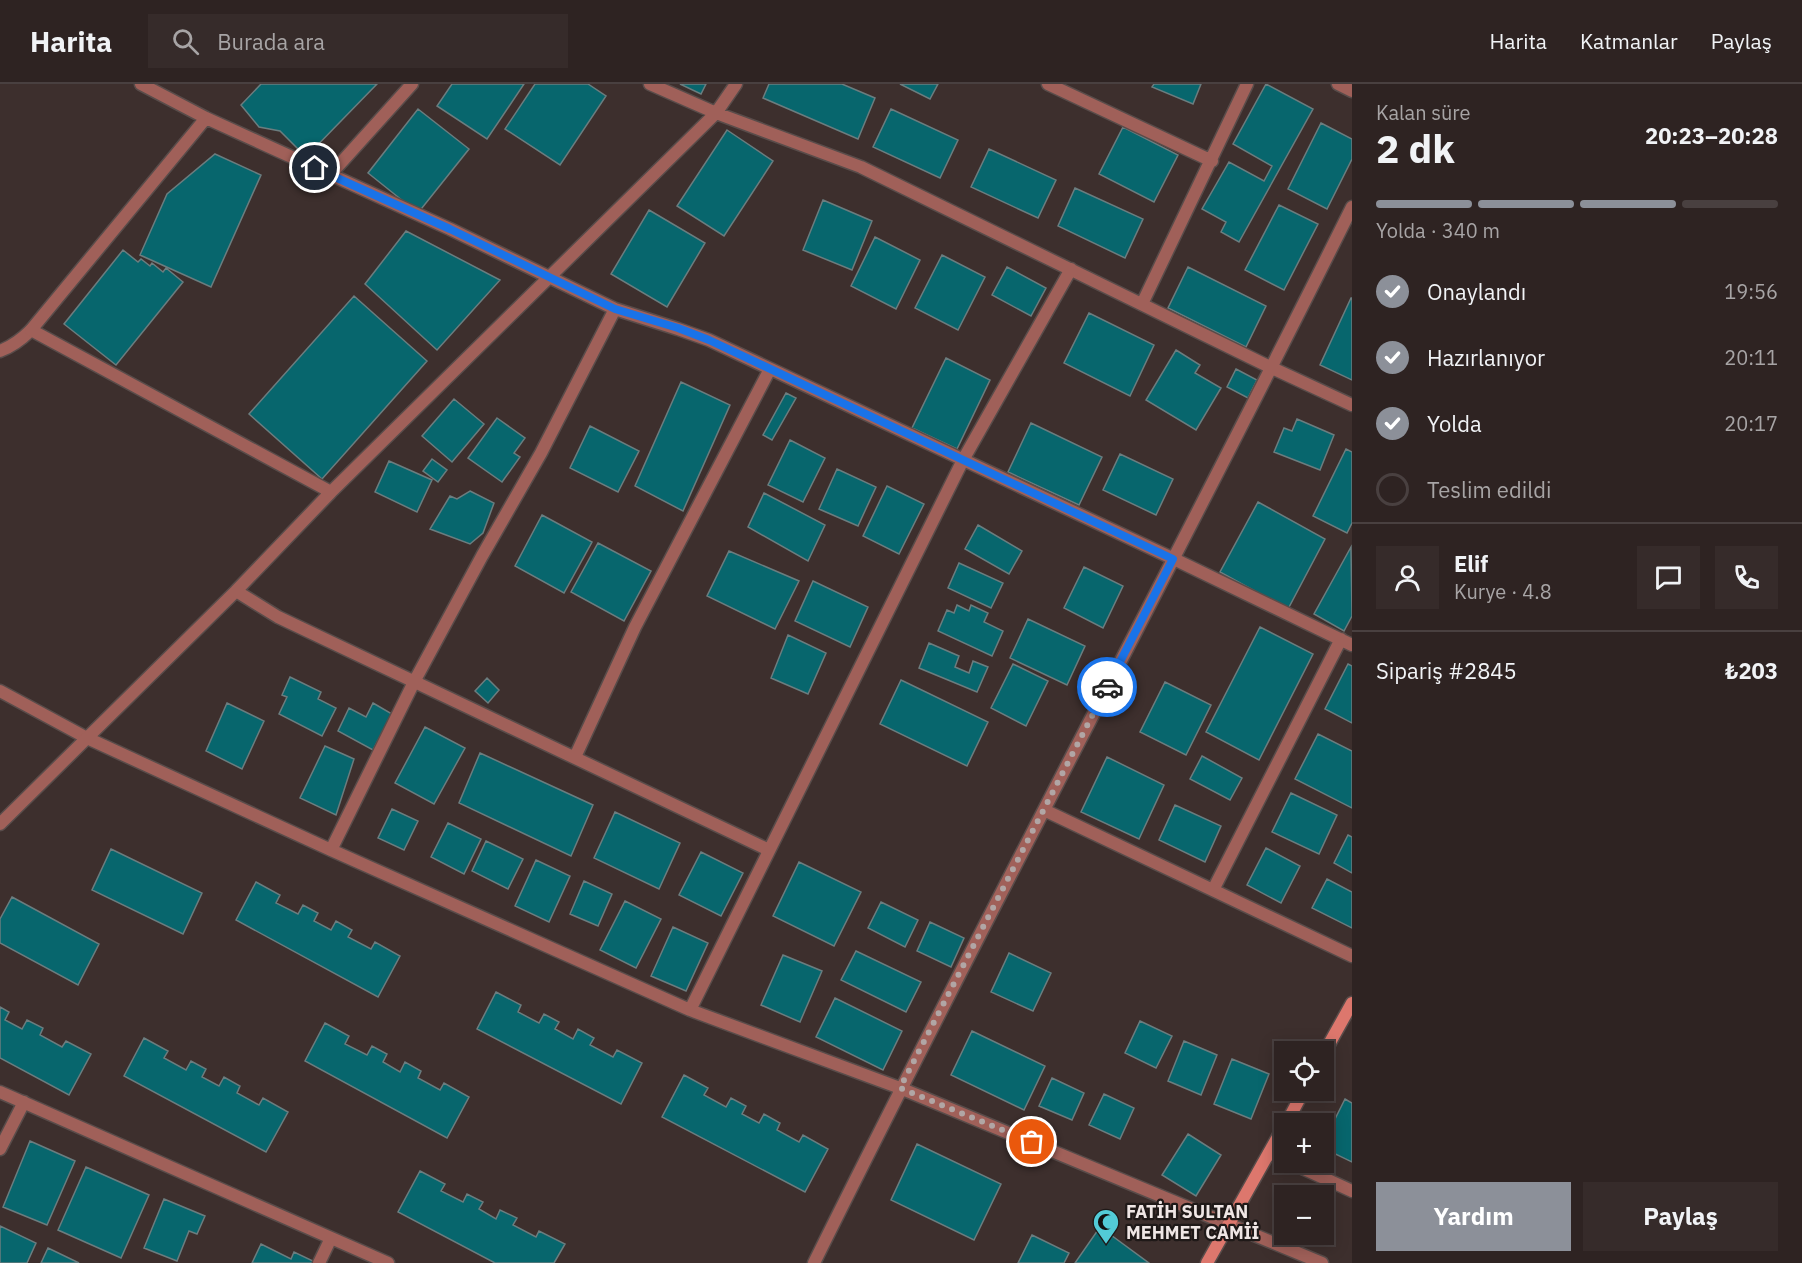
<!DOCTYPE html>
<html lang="tr">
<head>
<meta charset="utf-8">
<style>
	body { margin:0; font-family:"IBM Plex Sans",sans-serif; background:#362b2a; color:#f1f3f6; height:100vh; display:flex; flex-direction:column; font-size:22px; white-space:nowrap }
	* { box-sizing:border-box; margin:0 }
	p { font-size:20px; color:#a7a4a5 }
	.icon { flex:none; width:33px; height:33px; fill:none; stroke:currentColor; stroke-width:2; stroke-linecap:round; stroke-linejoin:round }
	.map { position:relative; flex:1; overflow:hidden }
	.side { display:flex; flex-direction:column; background:#2e2322; width:450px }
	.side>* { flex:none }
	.fabs { position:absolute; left:1274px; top:957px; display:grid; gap:12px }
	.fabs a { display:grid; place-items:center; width:60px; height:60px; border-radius:0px; background:#2e2322; box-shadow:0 3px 15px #0003,0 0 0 2px #494040; font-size:30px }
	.pin { position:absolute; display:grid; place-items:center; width:51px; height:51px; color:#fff; margin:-26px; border:3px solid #fff; border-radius:50%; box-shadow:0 2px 6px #0007 }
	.courier { position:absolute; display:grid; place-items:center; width:60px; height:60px; margin:-30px; border:4px solid #1a73e8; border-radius:50%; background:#fff; color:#222; box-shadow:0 2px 8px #0007 }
	.overview em { font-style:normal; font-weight:700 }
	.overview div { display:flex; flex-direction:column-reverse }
	.overview { display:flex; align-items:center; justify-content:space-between; height:102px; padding:0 24px }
	h1 { font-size:39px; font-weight:700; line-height:45px }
	.bar { display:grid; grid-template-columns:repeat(4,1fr); gap:9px 6px; align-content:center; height:72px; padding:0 24px }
	.bar i { height:8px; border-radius:4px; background:#494040 }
	.bar .current { background:#8c9099 }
	.bar p { grid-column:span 4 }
	.line { display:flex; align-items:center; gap:15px; padding:0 24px; border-top:2px solid #494040 }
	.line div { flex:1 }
	.round { display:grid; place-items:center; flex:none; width:63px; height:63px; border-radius:0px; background:#362b2a }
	ol { padding:0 24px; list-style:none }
	li { display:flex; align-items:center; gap:18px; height:66px }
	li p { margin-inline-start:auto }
	li .icon { padding:6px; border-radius:50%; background:#8c9099; color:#fff; stroke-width:4 }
	li:last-child { color:#a7a4a5 }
	li i { width:33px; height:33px; border:3px solid #494040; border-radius:50% }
	.action { display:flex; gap:12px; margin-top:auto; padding:12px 24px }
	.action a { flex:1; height:69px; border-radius:0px; background:#8c9099; color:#fff; font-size:24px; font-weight:700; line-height:69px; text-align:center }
	.action a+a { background:#362b2a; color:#f1f3f6 }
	header { display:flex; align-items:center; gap:36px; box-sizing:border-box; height:84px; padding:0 30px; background:#2e2322; border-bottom:2px solid #494040 }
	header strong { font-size:28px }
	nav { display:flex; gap:33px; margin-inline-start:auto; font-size:21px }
	.search { width:420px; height:54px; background:#362b2a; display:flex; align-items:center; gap:15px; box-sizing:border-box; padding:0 21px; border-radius:0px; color:#a7a4a5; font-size:22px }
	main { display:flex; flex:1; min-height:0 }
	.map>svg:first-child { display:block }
</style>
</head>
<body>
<header>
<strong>Harita</strong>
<div class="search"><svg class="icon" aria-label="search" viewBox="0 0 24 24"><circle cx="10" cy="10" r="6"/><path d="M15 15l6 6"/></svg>Burada ara</div>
<nav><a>Harita</a><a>Katmanlar</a><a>Paylaş</a></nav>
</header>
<main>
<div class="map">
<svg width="1352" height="1179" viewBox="0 0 1352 1179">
	<rect width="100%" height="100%" fill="#3d2f2d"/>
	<path fill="#07666d" stroke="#6b7d7f" stroke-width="1.5" d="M261,0h116l-71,73 -26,-26 -21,-4 -18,-22z
		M452,0h72l-37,55 -50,-33z
		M535,0h53l18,12 -46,69 -55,-36z
		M680,0h26l-5,10z
		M769,0h73l33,14 -17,41 -95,-41z
		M900,0h38l-8,15z
		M1154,0h47l-8,20 -41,-17z
		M1266,0l47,25 -74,133 -18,-10 5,-10 -24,-13 27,-47 35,19 8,-15 -39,-22z
		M418,25l51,40 -51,64 -50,-40z
		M891,25l67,31 -18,38 -67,-31z
		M1321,39l31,16v20l-25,50 -39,-20z
		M1123,43l55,28 -24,47 -55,-28z
		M727,46l46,31 -49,75 -47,-30z
		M989,65l67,31 -18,38 -67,-31z
		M215,70l46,21 -50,112 -71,-32 27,-61z
		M1075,104l68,31 -18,39 -67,-32z
		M823,116l49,21 -20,49 -49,-20z
		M1279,121l39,19 -34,66 -39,-20z
		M649,126l56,33 -38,64 -56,-33z
		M406,147l94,49 -63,70 -72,-66z
		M875,153l45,23 -24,49 -45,-23z
		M123,166l15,12 3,-3 9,7 2,-3 11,9 3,-4 17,14 -67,83 -52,-41z
		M942,171l43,22 -27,53 -43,-22z
		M1007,183l39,21 -15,28 -39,-21z
		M1188,183l78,39 -20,41 -78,-39z
		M354,212l73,65 -105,118 -73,-65z
		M1351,214h1v82l-32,-15z
		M1089,229l65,32 -24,51 -66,-33z
		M1176,266l24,15 -5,8 26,15 -25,42 -50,-30z
		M946,274l44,22 -33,69 -45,-21z
		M1236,285l21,11 -9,18 -21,-11z
		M681,298l49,23 -47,106 -48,-25z
		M786,309l10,5 -24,42 -9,-5z
		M454,315l30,25 -32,38 -30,-26z
		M497,334l28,20 -11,15 6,4 -18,25 -34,-24z
		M1297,335l37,16 -14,35 -46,-18 10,-24 8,3z
		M1031,339l71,34 -23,48 -71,-33z
		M590,342l49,25 -21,41 -48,-24z
		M790,356l35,18 -22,44 -35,-17z
		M1346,365l6,3v71l-5,10 -34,-17z
		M1120,370l53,25 -17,36 -53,-25z
		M432,375l15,11 -9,12 -15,-11z
		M389,377l43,19 -15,32 -42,-20z
		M837,385l39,18 -18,39 -39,-17z
		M887,402l37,18 -25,50 -36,-18z
		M470,407l24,12 -11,30 -13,11 -40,-15 20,-33 7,3z
		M764,409l61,32 -17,36 -60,-34z
		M1258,418l67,37 -37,70 -68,-37z
		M542,431l50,27 -28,51 -49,-27z
		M978,441l44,26 -13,23 -44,-25z
		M598,459l53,28 -27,50 -53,-29z
		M1351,463l1,69 -8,15 -30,-17z
		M729,467l70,30 -24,48 -68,-33z
		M959,479l44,20 -12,25 -43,-20z
		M1084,483l39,19 -20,42 -39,-20z
		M813,497l55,26 -18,40 -55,-26z
		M957,521l12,6 2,-6 17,8 -4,9 19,9 -11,25 -54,-25 9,-21 7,3z
		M1028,535l57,27 -18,39 -57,-27z
		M1260,543l53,27 -54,106 -53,-28z
		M788,551l38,18 -18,41 -37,-16z
		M929,559l30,13 -4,11 14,6 4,-12 15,6 -11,25 -58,-24z
		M1013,580l35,17 -22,45 -35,-18z
		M1348,580l4,2v57l-27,-14z
		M290,593l31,15 -3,7 18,9 -14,28 -43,-22 8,-17 -5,-2z
		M487,594l12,12 -11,13 -13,-12z
		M901,596l87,42 -21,44 -87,-42z
		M1165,598l46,23 -25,50 -46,-23z
		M227,619l37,18 -22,48 -36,-18z
		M373,619l19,11 -19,36 -35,-19 11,-23 17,9z
		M425,643l40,21 -31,56 -39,-21z
		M1318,650l34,17v57l-57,-29z
		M325,662l29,13 -18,56 -36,-17z
		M480,669l113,52 -22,51 -112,-53z
		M1202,672l40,22 -12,22 -40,-21z
		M1107,673l57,28 -25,54 -58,-27z
		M1291,709l46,22 -18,39 -47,-22z
		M1175,721l46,21 -16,36 -46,-22z
		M392,725l26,12 -14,29 -26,-12z
		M615,728l65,31 -21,46 -65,-31z
		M448,739l33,16 -17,35 -33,-17z
		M1348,751l4,2v36l-18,-10z
		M486,757l37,18 -15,30 -36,-18z
		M1266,764l34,18 -19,37 -34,-18z
		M111,765l91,44 -19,41 -91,-44z
		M701,768l42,21 -22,43 -42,-21z
		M536,776l34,16 -21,46 -34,-16z
		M799,778l62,30 -27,54 -61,-30z
		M1327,795l25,13v36l-40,-20z
		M584,797l28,13 -14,32 -28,-12z
		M256,798l24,13 -4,8 22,11 5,-9 15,8 -4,8 17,9 5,-9 16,9 -4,7 23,12 4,-7 25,14 -22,41 -142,-77z
		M12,813l87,47 -21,41 -78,-42v-24z
		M625,817l36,18 -25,49 -36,-18z
		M881,818l37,18 -13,27 -37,-19z
		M930,838l34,16 -13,29 -34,-16z
		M673,843l35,16 -22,48 -35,-15z
		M856,867l65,31 -15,30 -65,-32z
		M1009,869l42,20 -18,38 -42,-19z
		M783,871l39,16 -22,51 -39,-17z
		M496,908l25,13 -3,7 21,11 5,-9 15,8 -4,7 18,10 5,-10 16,9 -4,7 23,12 4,-7 25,13 -21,41 -144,-75z
		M835,914l67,33 -19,39 -67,-33z
		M0,923l9,5 -4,8 17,9 5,-9 16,8 -3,7 22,12 4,-6 25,13 -22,41 -69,-37z
		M1140,937l32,15 -16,32 -31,-15z
		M325,939l24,13 -4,8 22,11 5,-9 15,8 -4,8 17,10 5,-10 16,9 -3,7 22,12 4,-7 25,14 -22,41 -142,-77z
		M972,947l73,35 -21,44 -73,-35z
		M144,954l24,13 -4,7 22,12 5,-9 15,8 -4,8 17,9 5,-9 16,9 -3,7 22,12 4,-7 25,14 -22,40 -142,-76z
		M1184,957l33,14 -16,40 -33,-14z
		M1232,975l37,15 -18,45 -37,-15z
		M684,991l24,13 -4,7 22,12 5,-9 15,8 -4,8 17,9 5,-9 16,9 -3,7 22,12 4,-7 25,14 -23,43 -143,-75z
		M1052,994l32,15 -12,27 -33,-14z
		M1104,1010l30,14 -14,31 -31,-14z
		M1345,1015l7,4v59l-29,-14v-5z
		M1188,1050l33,21 -25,41 -34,-21z
		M30,1057l45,20 -28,64 -44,-18z
		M917,1060l84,40 -27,56 -83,-40z
		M86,1083l63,28 -28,63 -63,-28z
		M420,1087l25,13 -4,7 22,11 4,-8 16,8 -4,7 17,10 4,-9 17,8 -4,7 23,12 3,-6 26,13 -11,19h-59l-97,-51z
		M164,1115l41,17 -8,18 -8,-3 -12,30 -33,-13z
		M0,1142l36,17 -9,20h-27z
		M1100,1143l49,36h-74z
		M1032,1151l37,18 -5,10h-46z
		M261,1160l30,15 3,-7 19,9 -1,2h-60z
		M48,1164l31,15h-38z"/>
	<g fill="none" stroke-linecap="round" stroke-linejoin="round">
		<g stroke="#594c4a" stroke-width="15">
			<path id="lane" d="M0,267c13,-5 22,-12 31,-21
				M0,607l87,47"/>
		</g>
		<g stroke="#594c4a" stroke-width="15">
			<path id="street" d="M141,0l65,34 244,111 165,80 63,20 31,11 465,219 178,86
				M650,0l66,29 145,54 411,201 80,37
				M736,0l-20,29 -385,379 -95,99 42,26 491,233
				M1048,0l164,77
				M1338,0l14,7
				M206,34l-175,212 300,162
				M330,91l82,-91
				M1142,220l105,-220
				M87,654l149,-147
				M575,673l60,-130 135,-258
				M1044,726l308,146
				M0,740l87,-86 244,112 359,160 210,78 422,175
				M331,766l83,-168 68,-126 59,-103 74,-144
				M1213,806l128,-251
				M690,926l273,-550 108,-191
				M0,1008l388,171
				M0,1065l24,-47
				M1269,1069l15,7
				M1289,1078l63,29
				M319,1179l12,-25
				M814,1179c175,-354 362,-702 538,-1056"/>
		</g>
		<g stroke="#594c4a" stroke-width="15">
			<path id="secondary" d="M1323,971l29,-52
				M1286,1040l18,-34
				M1207,1179l77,-137"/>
		</g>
		<use href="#lane" stroke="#a06059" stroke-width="12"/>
		<use href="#street" stroke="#a06059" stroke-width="12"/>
		<use href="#secondary" stroke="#dd776d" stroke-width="12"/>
	</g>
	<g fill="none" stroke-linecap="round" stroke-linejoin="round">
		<path stroke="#b1a6a5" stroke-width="6" stroke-dasharray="0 10.8" d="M1032,1058l-132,-54 207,-401"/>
		<path stroke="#1a73e8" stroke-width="8" d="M315,84l135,61 165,80 63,19 31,12 464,219 -66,128"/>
	</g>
	<defs>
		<g id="mosque-pin" transform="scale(1.35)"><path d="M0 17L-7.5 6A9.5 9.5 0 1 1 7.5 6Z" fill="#52cbd7" stroke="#1f1918"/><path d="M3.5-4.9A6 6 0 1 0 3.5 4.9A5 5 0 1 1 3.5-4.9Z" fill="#111"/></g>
	</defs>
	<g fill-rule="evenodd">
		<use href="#mosque-pin" x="1106" y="1138"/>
	</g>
	<g text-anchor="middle" stroke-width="4.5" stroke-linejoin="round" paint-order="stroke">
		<g font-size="18" font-weight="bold" fill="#efe6e5" stroke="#1f1918" text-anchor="start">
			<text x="1126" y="1134">FATİH SULTAN<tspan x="1126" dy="21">MEHMET CAMİİ</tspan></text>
		</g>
	</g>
</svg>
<div class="fabs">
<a><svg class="icon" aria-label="locate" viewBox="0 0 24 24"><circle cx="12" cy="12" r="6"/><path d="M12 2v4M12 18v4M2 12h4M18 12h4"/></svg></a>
<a>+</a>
<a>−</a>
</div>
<div class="pin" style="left:1032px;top:1058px;background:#ea580c"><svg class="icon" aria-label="bag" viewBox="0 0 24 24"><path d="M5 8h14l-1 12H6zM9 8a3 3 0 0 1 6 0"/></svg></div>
<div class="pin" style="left:315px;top:84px;background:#1f2937"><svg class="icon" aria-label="home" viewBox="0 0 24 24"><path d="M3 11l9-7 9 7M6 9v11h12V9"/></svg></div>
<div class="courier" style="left:1107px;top:603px"><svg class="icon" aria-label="car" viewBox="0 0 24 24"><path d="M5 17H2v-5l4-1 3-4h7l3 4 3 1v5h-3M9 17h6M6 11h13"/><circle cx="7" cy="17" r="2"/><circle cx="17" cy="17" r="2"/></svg></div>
</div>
<section class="side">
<div class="overview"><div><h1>2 dk</h1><p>Kalan süre</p></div><em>20:23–20:28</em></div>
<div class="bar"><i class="current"></i><i class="current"></i><i class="current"></i><i></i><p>Yolda · 340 m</p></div>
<ol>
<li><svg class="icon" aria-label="check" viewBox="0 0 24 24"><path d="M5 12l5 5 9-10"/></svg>Onaylandı<p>19:56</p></li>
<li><svg class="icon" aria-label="check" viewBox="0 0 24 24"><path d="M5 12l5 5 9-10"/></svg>Hazırlanıyor<p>20:11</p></li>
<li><svg class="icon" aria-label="check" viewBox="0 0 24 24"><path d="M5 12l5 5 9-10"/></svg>Yolda<p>20:17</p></li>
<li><i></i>Teslim edildi</li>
</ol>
<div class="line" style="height:108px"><a class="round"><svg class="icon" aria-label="person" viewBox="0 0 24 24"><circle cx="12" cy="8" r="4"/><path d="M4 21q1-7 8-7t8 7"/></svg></a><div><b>Elif</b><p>Kurye · 4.8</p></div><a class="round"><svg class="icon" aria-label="chat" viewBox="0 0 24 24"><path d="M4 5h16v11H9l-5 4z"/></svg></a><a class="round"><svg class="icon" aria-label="phone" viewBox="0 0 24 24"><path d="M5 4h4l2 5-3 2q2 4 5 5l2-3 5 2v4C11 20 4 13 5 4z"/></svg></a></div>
<div class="line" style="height:78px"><div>Sipariş #2845</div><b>₺203</b></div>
<div class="action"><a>Yardım</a><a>Paylaş</a></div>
</section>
</main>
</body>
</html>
